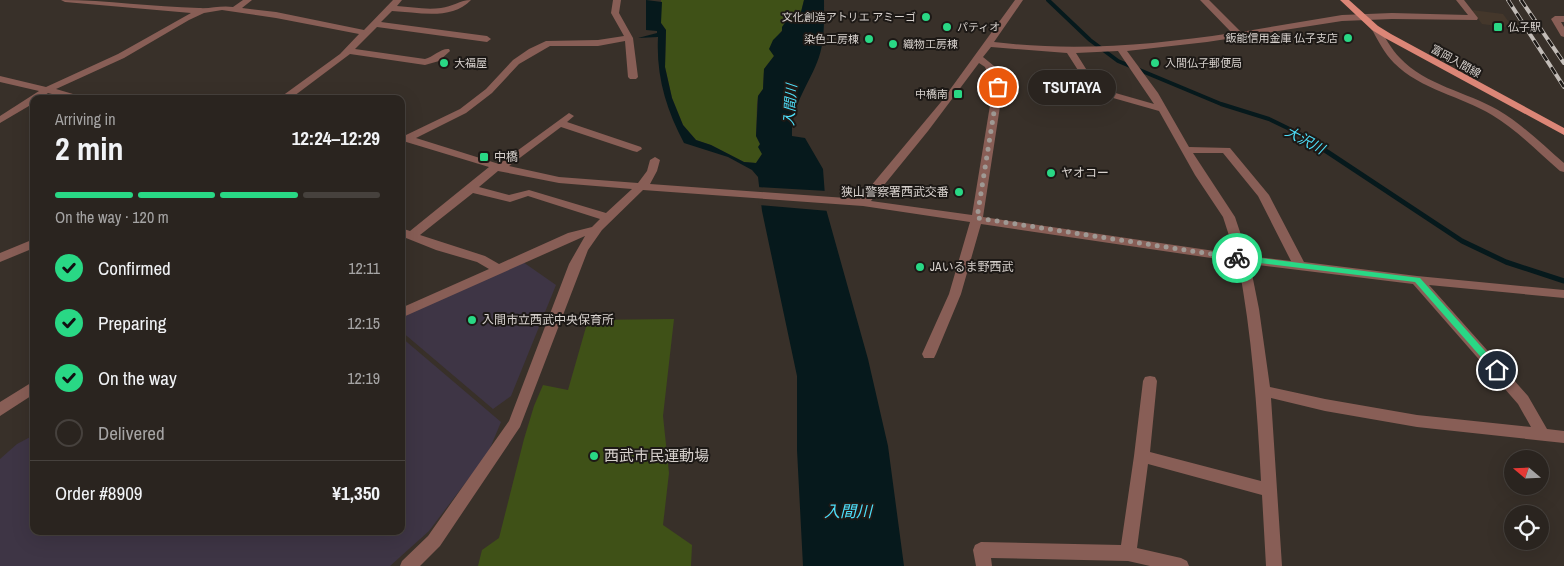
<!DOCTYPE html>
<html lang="en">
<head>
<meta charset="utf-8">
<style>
	body { margin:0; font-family:"Archivo Narrow","Noto Sans JP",sans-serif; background:#322c28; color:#f1f3f6; height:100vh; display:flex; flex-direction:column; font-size:19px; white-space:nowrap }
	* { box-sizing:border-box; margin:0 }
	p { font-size:16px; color:#a5a4a4 }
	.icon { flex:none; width:28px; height:28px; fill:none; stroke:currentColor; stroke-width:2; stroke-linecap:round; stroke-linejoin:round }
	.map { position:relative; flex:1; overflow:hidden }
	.drawer { position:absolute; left:30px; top:95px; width:375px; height:440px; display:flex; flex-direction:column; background:#2a241f; border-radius:10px; box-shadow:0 5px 20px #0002,0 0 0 1px #46413d }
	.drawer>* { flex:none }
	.needle { width:32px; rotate:289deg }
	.fabs { position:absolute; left:1504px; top:450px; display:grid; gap:10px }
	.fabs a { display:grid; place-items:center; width:45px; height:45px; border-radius:50%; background:#2a241f; box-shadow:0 5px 20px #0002,0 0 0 1px #46413d; font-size:25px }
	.pin { position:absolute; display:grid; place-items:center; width:42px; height:42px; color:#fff; margin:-21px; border:2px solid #fff; border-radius:50%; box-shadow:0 1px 5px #0007 }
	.courier { position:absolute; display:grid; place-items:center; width:50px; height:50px; margin:-25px; border:4px solid #29d885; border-radius:50%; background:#fff; color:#222; box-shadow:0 1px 6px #0007 }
	.bubble { position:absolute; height:35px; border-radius:18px; background:#2a241f; box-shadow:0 5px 20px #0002,0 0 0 1px #46413d; font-size:16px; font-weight:700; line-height:35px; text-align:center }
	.head em { font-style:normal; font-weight:700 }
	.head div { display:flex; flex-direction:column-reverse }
	.head { display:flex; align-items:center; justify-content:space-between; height:85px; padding:0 25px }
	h1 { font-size:32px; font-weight:700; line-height:38px }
	.bar { display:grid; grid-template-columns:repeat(4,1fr); gap:8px 5px; align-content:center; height:60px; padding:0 25px }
	.bar i { height:6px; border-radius:4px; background:#46413d }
	.bar .selected { background:#29d885 }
	.bar p { grid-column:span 4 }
	.line { display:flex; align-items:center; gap:12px; padding:0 25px; border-top:1px solid #46413d }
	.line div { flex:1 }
	ol { padding:0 25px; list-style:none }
	li { display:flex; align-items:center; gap:15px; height:55px }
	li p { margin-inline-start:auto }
	li .icon { padding:5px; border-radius:50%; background:#29d885; color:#111; stroke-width:4 }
	li:last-child { color:#a5a4a4 }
	li i { width:28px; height:28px; border:2px solid #46413d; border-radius:50% }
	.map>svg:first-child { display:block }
</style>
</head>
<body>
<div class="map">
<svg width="1564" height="566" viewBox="0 0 1564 566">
	<rect width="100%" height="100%" fill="#383029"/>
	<path fill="#44372b" d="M1472,10l31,4 10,14 -31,-4z"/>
	<path fill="#3e3545" d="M523,262l33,23 -45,111 -18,13 -92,-78v-15z
		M401,337l100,85 -13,31 -59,78 -39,35h-390v-107l17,-15 17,-9v96h367z"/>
	<path fill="#3f5117" d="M661,0h143l-4,16 -5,4h-6c-6,10 -14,18 -19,29l4,7 -10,13 -1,20 -5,7 -1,8 -1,32 4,8 2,10 -6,9 -12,-1 -33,-17 -15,-5 -13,-15 -11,-27 -7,-31 1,-37 -5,-7z
		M674,319l-11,97 6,57 -6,52 29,20 -1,21h-213l4,-16 17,-12 25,-99 10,-33 9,-21 25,5 20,-70z"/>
	<path fill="#06191c" d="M646,0l16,2 -1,21 5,7 -1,37 7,31 11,27 13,15 15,5 33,17 12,1 6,-9 -4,-7 2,-3 -4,-8 2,-40 5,-7 1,-20 10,-13 -5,-7 4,-9 9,-9v-4l4,-6 9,-1 5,-4 4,-16h20c0,19 1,39 -5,57 -10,29 -28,47 -27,79l13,2 18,31 3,40 42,150 20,87 16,120h-101l-6,-116v-74l-35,-165 -4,-34 -6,-7 -24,-13 -44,-14c-18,-34 -28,-67 -26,-106l-20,1 19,-5v-2l-11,-1z"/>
	<path fill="#383029" d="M757,187l70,4 2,20 -70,-6z"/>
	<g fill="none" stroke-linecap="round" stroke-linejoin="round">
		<path stroke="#06191c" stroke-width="4" d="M1048,0l42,40 28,21 103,43 48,15 35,17 15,10"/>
		<path stroke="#06191c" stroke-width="5" d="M1317,145l145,96 44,21 58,19"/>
		<path fill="#885e56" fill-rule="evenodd" d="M61,0c46,0 92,7 138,8 11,1 22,-3 34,-1l10,-7h9l-10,8 34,4 88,18 29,-30h9l-5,6c14,1 29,4 44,2 11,-1 19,-8 30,-8 -20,21 -53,12 -79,11l-11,11 106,14 4,3 -4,3 -110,-15 -22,22 70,10c8,-2 16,-11 24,-10l1,2 -11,10 -14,4 -75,-11 -60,45h-12l62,-45 19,-20 -83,-16 -54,-8 -18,3 -15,7 -65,38 -68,31 34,10h-18l-24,-6 -8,6h-6v4l-34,20v-7l39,-25 -39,-9v-6l46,11 72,-33 73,-41 -126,-11z
			M613,0h8l-2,13 14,25 5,39 -2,2h-6l-2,-2 -3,-36 -27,5h-48l-31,18 -27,29 -26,20 -50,25 83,26 70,-51 5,3 -7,6 74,25 1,2 -5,3 -4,-1 -72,-24 -52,39 50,11 79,6 9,-12 3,-11 5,-3 5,3 -3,11 -7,13 210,15 81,-97 74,-102h8l-29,42c81,10 158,3 238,-9l-32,-33h9l32,32 101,-17 50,-2 76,2 -12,-15h8l14,18 -1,2 -85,-1 -50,2 -135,21 -80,9 31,42 31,54 41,1 39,47 35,67 113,14 147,14v8l-135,-13 99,111 19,33 17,2v12l-147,-16 -92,-16 -54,-13 11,168h-16l-4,-71 -114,-31 -11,84 44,10 6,3 2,5h-39l-22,-5 -137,-3 1,8h-16l-3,-16 2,-5 6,-3 140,3 13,-89 9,-75 2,-4 5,-1 5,1 2,4 -7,71 111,29c-4,-74 -9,-146 -23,-219l-257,-38 -20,70 -25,60 -2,4h-10l-2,-4 27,-60 21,-72 -107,-16 -220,-16 -41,40 -14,20 -68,177 -80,119 -20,20h-20l2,-5 26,-25 81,-115 60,-157 16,-28 -184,82v-10l88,-39 -12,-7 -41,-12 -35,-14v-8l9,3 79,-64 -86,-26 -2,-1v-6l5,1 54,-26 26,-20 27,-29 16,-11 17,-8 52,-1 26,-4 -13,-23zM991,47l76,6 25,39 67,19 36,64 28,42 12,37 -252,-37 20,-130 -9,-21 -11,-9zM1118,51l36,53 -56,-16 -22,-35zM979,63l6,4 8,20 -21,128 -101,-14 57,-70zM1193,153h30l35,43 33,65 -43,-5 -13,-39zM498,171l61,12 73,6 -26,24 -77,-23 -20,5 -30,-8zM473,193l37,9 18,-6 72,23 -8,8 -24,6 -69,31 -14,-8 -65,-21zM1250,264l163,20 105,120 13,23 -114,-12 -92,-16 -55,-12 -11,-78z
			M1555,16h9v6h-3l3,5v10l-3,-1 -10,-17z
			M1375,25l3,1c7,11 13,23 22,32 25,27 67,34 98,52 24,14 45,35 66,53v9l-4,-1c-22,-19 -43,-41 -68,-56 -31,-19 -71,-25 -98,-52 -10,-10 -16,-23 -23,-35z
			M34,239v9l-34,14v-9z
			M34,381v13l-34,22v-14z"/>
		<path fill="#dc8677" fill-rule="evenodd" d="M1340,0h9l29,26 13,8 173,94v7l-179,-97 -13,-8z"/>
		<g stroke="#c2bcb7" stroke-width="4">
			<path id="rail" d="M1508,0l56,87
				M1521,0l43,63"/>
		</g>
		<use href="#rail" stroke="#1d1916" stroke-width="2.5" stroke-dasharray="8" stroke-linecap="butt"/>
	</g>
	<path fill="#29d885" d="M1237,255l183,23 82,92 -2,2h-6l-79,-90 -180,-22v-4z"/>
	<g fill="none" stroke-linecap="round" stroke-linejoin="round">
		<path stroke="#9f9994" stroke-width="5" stroke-dasharray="0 9" d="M998,87l-21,131 260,40"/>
	</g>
	<g fill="#29d885" stroke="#1d1916" stroke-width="2">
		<circle cx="926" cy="17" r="5"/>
		<circle cx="947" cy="27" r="5"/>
		<rect x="1493" y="22" width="10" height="10" rx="2.5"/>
		<circle cx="1348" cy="38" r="5"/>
		<circle cx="869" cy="39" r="5"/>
		<circle cx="893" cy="44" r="5"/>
		<circle cx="444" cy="63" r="5"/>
		<circle cx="1155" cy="63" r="5"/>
		<rect x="953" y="89" width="10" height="10" rx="2.5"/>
		<rect x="479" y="152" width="10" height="10" rx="2.5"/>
		<circle cx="1051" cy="173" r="5"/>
		<circle cx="959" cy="192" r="5"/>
		<circle cx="920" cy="267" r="5"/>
		<circle cx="472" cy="320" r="5"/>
		<circle cx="594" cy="456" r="5"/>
	</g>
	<g text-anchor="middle" stroke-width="4" stroke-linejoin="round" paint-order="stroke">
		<g font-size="11" fill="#d7d1cd" stroke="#1d1916" text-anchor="start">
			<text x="916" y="21" text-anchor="end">文化創造アトリエ アミーゴ</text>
			<text x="957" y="31">パティオ</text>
			<text x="1508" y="31">仏子駅</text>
			<text x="1338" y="42" text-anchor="end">飯能信用金庫 仏子支店</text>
			<text x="859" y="43" text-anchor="end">染色工房棟</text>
			<text x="903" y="48">織物工房棟</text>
			<text x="454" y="67">大福屋</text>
			<text x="1165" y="67">入間仏子郵便局</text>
			<text x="948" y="98" text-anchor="end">中橋南</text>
		</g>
		<g font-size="11" fill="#d7d1cd" stroke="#1d1916">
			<text transform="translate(1456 61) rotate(29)" y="4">富岡入間線</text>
		</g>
		<g font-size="12" fill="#d7d1cd" stroke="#1d1916" text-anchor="start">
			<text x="494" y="161">中橋</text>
			<text x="1061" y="177">ヤオコー</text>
			<text x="949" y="196" text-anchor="end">狭山警察署西武交番</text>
			<text x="930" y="271">JAいるま野西武</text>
			<text x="482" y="324">入間市立西武中央保育所</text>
		</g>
		<g font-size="14" font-style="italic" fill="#4edffa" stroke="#1d1916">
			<text transform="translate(790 105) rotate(-86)" y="5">入間川</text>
			<text transform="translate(1305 140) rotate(28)" y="5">大沢川</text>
		</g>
		<g font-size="15" fill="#d7d1cd" stroke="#1d1916" text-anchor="start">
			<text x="604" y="461">西武市民運動場</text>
		</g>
		<g font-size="16" font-style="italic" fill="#4edffa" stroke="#1d1916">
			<text x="848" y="517">入間川</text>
		</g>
	</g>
</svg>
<div class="fabs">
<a><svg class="needle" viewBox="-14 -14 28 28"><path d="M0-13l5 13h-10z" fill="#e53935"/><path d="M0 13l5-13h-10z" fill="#a5a4a4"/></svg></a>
<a><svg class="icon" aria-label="locate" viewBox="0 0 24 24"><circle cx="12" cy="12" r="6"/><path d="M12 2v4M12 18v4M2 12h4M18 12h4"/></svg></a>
</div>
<div class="pin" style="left:998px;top:87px;background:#ea580c"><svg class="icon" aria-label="bag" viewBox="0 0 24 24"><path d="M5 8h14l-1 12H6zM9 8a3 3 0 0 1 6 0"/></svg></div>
<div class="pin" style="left:1497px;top:370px;background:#1f2937"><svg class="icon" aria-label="home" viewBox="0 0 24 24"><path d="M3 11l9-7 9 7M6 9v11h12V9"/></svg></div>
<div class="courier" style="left:1237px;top:258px"><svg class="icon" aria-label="bike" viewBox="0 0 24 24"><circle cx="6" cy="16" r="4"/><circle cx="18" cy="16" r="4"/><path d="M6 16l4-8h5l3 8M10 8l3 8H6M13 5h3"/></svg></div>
<div class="bubble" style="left:1028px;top:70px;width:88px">TSUTAYA</div>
<section class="drawer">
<div class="head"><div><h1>2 min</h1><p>Arriving in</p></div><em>12:24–12:29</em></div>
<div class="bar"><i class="selected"></i><i class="selected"></i><i class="selected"></i><i></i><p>On the way · 120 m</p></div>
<ol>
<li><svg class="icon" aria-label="check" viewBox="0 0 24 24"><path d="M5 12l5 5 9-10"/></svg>Confirmed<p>12:11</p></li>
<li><svg class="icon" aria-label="check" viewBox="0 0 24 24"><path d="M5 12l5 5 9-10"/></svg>Preparing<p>12:15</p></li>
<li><svg class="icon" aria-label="check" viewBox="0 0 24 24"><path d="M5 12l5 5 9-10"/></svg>On the way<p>12:19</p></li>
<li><i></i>Delivered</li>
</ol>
<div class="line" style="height:65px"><div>Order #8909</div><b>¥1,350</b></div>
</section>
</div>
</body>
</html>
